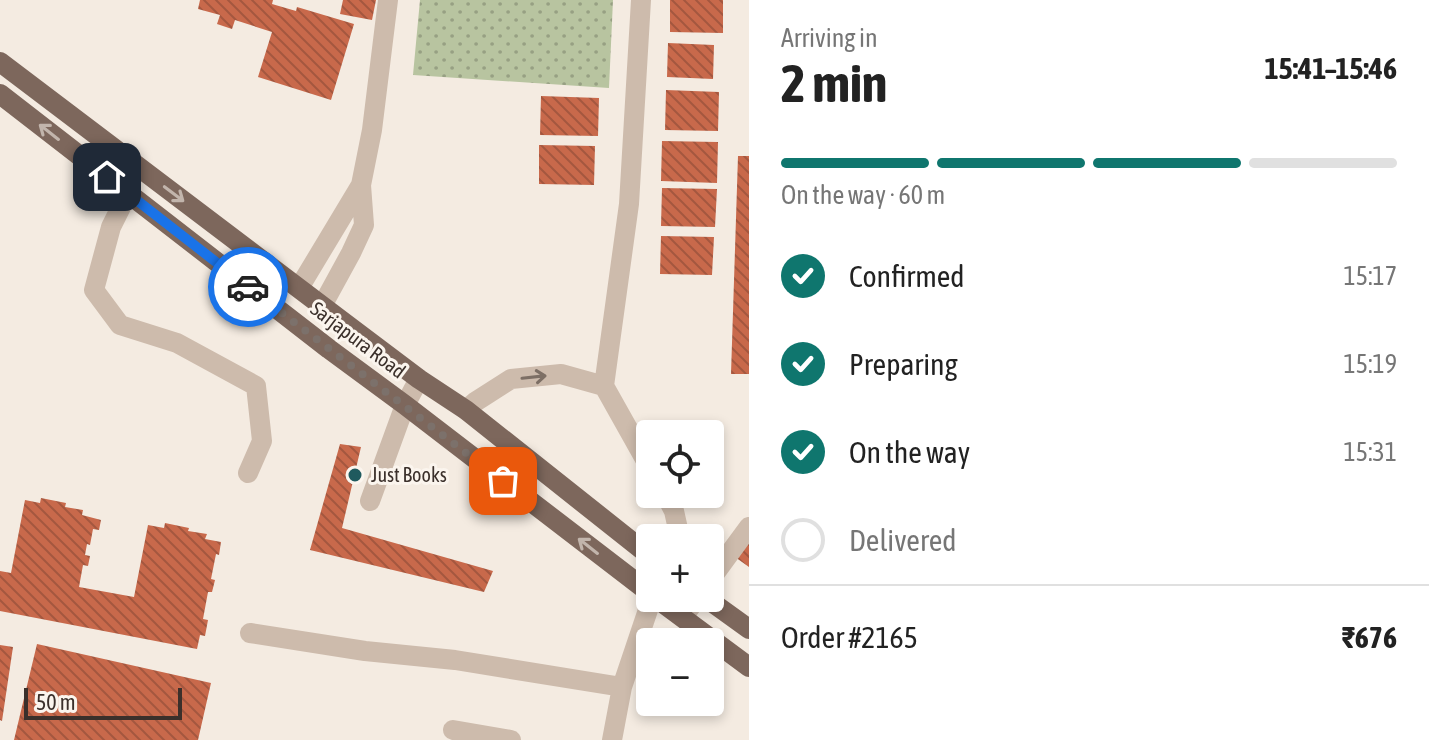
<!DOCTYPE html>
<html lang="en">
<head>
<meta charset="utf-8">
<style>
	body { margin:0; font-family:"Asap Condensed",sans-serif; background:#f6f6f6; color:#222; height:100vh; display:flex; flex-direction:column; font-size:30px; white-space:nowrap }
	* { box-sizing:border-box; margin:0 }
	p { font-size:26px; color:#767676 }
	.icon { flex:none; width:44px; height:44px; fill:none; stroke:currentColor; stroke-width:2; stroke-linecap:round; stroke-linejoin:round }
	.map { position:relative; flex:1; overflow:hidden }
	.drawer { display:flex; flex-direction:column; background:#fff; width:680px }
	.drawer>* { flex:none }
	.buttons { position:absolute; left:636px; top:420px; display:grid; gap:16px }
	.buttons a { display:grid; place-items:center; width:88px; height:88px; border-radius:8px; background:#fff; box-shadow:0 4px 12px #0003; font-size:40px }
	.scale { position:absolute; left:24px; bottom:20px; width:158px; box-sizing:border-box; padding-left:8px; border:4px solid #3b302b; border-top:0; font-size:22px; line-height:28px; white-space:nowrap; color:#3b302b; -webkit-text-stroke:6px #fbf5ee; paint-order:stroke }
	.pin { position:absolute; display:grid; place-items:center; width:68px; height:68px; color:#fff; margin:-34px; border-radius:16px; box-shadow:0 4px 12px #0006 }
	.courier { position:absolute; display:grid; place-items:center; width:80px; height:80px; margin:-40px; border:6px solid #1a73e8; border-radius:50%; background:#fff; color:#222; box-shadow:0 2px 10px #0007 }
	.head em { font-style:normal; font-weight:700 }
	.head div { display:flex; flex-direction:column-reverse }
	.head { display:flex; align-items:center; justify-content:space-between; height:136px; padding:0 32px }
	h1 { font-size:52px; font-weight:700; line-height:60px }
	.bar { display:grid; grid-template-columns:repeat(4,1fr); gap:12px 8px; align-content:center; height:96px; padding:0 32px }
	.bar i { height:10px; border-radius:6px; background:#e0e0e0 }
	.bar .active { background:#0f766e }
	.bar p { grid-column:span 4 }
	.line { display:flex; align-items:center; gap:20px; padding:0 32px; border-top:2px solid #e0e0e0 }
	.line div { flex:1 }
	ol { padding:0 32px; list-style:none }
	li { display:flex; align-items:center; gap:24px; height:88px }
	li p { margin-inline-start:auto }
	li .icon { padding:8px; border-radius:50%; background:#0f766e; color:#fff; stroke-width:4 }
	li:last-child { color:#767676 }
	li i { width:44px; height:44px; border:4px solid #e0e0e0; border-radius:50% }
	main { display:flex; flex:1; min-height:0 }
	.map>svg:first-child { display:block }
</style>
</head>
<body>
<main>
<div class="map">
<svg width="749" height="740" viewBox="0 0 749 740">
	<defs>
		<pattern id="grass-dots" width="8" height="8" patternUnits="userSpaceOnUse" patternTransform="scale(2)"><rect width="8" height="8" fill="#b8c4a0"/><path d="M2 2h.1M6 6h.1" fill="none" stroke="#97a083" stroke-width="1.8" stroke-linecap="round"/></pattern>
		<pattern id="building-back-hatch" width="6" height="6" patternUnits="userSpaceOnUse" patternTransform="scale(2)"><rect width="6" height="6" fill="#c8694b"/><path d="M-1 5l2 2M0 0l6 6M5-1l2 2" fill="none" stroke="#a4573f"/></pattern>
	</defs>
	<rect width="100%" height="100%" fill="#f4ebe1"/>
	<path fill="url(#grass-dots)" d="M420,0h193l-4,88 -196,-13z"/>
	<path fill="url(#building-back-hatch)" d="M200,0h73l-1,4 24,7 1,-4 57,17 -23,76 -73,-23 14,-45 -37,-12 -3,9 -15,-5 3,-9 -22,-6z
		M343,0h33l-4,20 -32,-6z
		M670,0h53v33l-53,-1z
		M668,43l46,2 -1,34 -46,-2z
		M666,90l53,2 -1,39 -53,-1z
		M541,96l58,2 -1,38 -58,-1z
		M662,141l56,1 -1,41 -56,-2z
		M539,145l56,1 -1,39 -55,-1z
		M738,156h11v218h-18z
		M662,188l55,1 -2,38 -54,-1z
		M661,236l53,1 -2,38 -52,-1z
		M340,444l21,3 -19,81 151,43 -9,21 -174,-42z
		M41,498l25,5 -1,4 18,3 -1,5 19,5 -2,10 -6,-1 -3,16 -3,-1 -2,11 5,1 -2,10 -5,-1 -4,22 55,10 14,-72 16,3 1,-5 24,5 -1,3 19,3 -2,5 16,3 -2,13 -3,-1 -5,25 4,1 -3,12h-4l-5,27 5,1 -3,16 -5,-1 -3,14 -197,-38v-40l11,2 14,-73 15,3z
		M749,536v31l-14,-10z
		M37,644l174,39 -13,57h-184z
		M0,645l13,2 -11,74 -2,-1z"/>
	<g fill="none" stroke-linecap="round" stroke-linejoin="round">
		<path stroke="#cdbbac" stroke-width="20" d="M128,193l-17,34 -17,63 26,35 57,18 79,43 6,55 -14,32
			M299,288l62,-103
			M322,306l29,-53 13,-28 -3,-40 11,-55 16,-130
			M604,386l25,-182 12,-204
			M466,410l9,-8 36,-23 50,-5 43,12 46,82
			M665,494l9,17 6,27
			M370,501l35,-96 14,-26
			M710,580l39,-53
			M683,617l14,-19
			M250,633l115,18 90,9 167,27
			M453,730l58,10
			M612,740l10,-53 30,-89"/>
		<path stroke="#7d675c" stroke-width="20" d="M0,62l346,262 73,55 47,31 184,146
			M0,94l329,255 76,56 245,188
			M656,598l93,69
			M706,598l43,31"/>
	</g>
	<defs><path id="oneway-shaft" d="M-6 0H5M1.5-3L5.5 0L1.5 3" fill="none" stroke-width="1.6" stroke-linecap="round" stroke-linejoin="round" transform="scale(2)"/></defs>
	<g stroke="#c2b5ac">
		<use href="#oneway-shaft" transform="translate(49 132) rotate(-142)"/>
		<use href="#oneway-shaft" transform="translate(174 194) rotate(37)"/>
		<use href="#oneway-shaft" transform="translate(588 546) rotate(-142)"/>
	</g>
	<use stroke="#7d6f65" href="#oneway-shaft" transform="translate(534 377) rotate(-6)"/>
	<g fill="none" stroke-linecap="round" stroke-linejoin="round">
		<path stroke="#7c716b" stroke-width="8" stroke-dasharray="0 14.4" d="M248,287l255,194"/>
		<path stroke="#1a73e8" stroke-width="10" d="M107,177l141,110"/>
	</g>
	<circle fill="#1f5a5e" stroke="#fbf5ee" stroke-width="3" cx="355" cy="475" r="8"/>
	<g text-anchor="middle" stroke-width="6" stroke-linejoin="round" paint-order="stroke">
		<g font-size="20" fill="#3b302b" stroke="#fbf5ee">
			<text transform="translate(358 340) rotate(37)" y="7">Sarjapura Road</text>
		</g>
		<g font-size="20" fill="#3b302b" stroke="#fbf5ee" text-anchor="start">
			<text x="371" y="482">Just Books</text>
		</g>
	</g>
</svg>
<div class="buttons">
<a><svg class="icon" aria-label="locate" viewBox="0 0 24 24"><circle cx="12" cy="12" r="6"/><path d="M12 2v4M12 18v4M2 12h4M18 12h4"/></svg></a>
<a>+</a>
<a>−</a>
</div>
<div class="scale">50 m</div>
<div class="pin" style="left:503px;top:481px;background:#ea580c"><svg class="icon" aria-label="bag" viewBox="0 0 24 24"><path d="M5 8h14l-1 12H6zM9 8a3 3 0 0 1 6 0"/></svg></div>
<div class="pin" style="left:107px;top:177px;background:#1f2937"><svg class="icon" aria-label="home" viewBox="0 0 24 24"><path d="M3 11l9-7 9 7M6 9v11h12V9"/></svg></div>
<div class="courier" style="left:248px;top:287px"><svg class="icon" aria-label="car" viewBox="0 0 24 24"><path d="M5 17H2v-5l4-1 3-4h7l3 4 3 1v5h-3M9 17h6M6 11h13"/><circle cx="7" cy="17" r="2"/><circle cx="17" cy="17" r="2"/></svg></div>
</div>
<section class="drawer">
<div class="head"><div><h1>2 min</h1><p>Arriving in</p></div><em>15:41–15:46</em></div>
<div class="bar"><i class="active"></i><i class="active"></i><i class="active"></i><i></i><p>On the way · 60 m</p></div>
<ol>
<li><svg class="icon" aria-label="check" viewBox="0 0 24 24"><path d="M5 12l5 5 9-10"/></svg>Confirmed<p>15:17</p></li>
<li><svg class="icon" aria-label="check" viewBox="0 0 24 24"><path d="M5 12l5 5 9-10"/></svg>Preparing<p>15:19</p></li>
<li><svg class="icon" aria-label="check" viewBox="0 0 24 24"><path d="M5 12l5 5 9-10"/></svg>On the way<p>15:31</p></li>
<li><i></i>Delivered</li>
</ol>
<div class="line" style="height:104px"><div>Order #2165</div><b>₹676</b></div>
</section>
</main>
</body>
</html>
